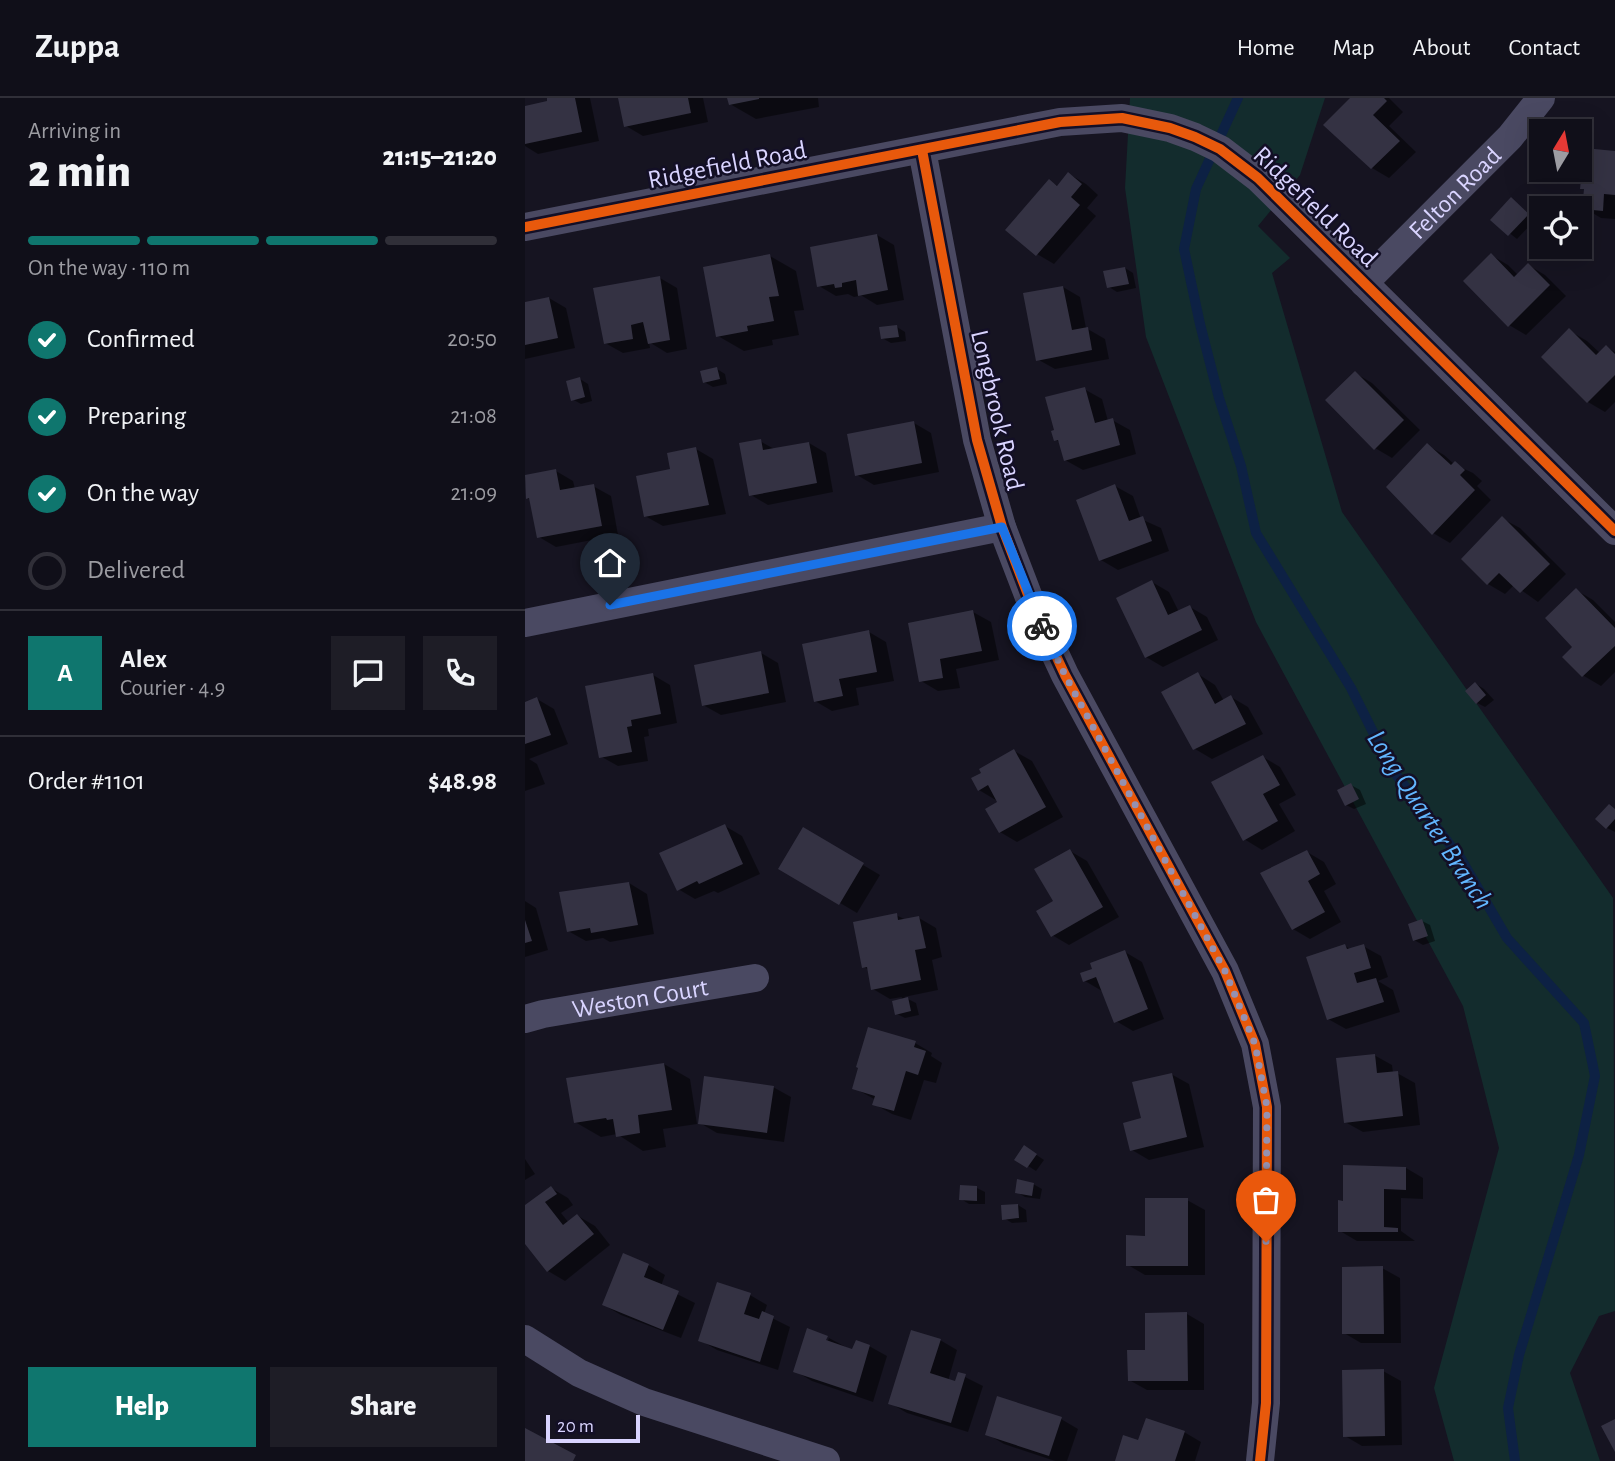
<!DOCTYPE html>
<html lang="en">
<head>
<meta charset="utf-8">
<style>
	body { margin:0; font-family:"Alegreya Sans",sans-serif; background:#1e1d26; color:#f1f3f6; height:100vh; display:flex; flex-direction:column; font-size:26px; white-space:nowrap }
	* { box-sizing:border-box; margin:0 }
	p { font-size:23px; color:#9c9ca2 }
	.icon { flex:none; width:38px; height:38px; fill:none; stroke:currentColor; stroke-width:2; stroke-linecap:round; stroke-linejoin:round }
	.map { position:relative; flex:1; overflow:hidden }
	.details { display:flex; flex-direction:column; background:#100f19; width:525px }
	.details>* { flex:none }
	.needle { width:46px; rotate:10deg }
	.fabs { position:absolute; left:1004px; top:21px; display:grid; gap:14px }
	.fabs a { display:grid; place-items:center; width:63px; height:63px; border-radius:0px; background:#100f19; box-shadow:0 7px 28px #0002,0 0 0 2px #302f38; font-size:35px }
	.scale { position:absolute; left:21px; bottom:18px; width:94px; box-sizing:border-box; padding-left:7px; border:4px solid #d9d4ff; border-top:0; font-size:19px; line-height:24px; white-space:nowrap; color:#d9d4ff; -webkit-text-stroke:5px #130f26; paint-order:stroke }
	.pin { position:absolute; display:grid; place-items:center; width:60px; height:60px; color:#fff; margin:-72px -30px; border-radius:50% 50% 50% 0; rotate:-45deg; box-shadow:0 0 7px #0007 }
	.pin .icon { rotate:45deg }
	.courier { position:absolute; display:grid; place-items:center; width:70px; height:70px; margin:-35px; border:5px solid #1a73e8; border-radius:50%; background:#fff; color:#222; box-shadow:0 2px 9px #0007 }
	.overview em { font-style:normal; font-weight:800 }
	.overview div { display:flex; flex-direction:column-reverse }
	.overview { display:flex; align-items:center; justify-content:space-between; height:119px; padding:0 28px }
	h1 { font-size:46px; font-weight:800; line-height:52px }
	.bar { display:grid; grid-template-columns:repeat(4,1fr); gap:10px 7px; align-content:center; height:84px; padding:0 28px }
	.bar i { height:9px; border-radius:5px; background:#302f38 }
	.bar .current { background:#0f766e }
	.bar p { grid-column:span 4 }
	.line { display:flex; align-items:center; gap:18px; padding:0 28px; border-top:2px solid #302f38 }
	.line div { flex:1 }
	.round { display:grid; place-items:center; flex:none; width:74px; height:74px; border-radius:0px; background:#1e1d26 }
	ol { padding:0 28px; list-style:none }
	li { display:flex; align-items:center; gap:21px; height:77px }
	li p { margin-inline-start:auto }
	li .icon { padding:7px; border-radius:50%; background:#0f766e; color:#fff; stroke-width:4 }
	li:last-child { color:#9c9ca2 }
	li i { width:38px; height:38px; border:4px solid #302f38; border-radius:50% }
	.action { display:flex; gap:14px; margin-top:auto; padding:14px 28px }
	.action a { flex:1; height:80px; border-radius:0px; background:#0f766e; color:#fff; font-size:28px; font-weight:800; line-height:80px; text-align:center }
	.action a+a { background:#1e1d26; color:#f1f3f6 }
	header { display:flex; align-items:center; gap:42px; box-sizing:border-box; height:98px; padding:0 35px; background:#100f19; border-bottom:2px solid #302f38 }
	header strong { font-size:33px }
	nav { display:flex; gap:38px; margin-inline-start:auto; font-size:24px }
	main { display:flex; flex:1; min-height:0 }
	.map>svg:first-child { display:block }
</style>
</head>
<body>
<header>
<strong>Zuppa</strong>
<nav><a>Home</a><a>Map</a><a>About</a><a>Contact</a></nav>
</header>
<main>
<section class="details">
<div class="overview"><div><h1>2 min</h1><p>Arriving in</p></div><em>21:15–21:20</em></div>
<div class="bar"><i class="current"></i><i class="current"></i><i class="current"></i><i></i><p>On the way · 110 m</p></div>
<ol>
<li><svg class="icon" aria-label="check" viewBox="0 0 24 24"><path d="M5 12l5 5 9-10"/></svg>Confirmed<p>20:50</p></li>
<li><svg class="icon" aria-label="check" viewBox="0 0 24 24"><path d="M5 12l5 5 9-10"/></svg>Preparing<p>21:08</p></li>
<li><svg class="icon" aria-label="check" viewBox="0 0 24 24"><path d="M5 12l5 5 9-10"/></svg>On the way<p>21:09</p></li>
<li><i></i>Delivered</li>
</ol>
<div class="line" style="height:126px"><b class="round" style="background:#0f766e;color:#fff">A</b><div><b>Alex</b><p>Courier · 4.9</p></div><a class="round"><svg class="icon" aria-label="chat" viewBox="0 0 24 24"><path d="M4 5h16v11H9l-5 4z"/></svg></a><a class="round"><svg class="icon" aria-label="phone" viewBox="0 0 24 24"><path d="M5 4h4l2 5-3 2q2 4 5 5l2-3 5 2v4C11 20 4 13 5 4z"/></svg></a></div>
<div class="line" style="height:91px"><div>Order #1101</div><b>$48.98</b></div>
<div class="action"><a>Help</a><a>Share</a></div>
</section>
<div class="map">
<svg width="1090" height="1363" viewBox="0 0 1090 1363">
	<rect width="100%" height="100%" fill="#161421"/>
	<path fill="#132c2d" d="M605,0h195l-25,77 -42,51 32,32 -18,15 70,239 271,386 2,413 -16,5 -29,57 30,88h-146l-20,-73 65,-240 -36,-142 -207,-384 -110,-285 -21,-149z"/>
	<path fill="#0007" d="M23,0h42l9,43 -61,13 -13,-8v-38l24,-5z
		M95,0h83l5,24 -65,14 -17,-10z
		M204,0h89l1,9 -63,12 -26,-15z
		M832,0h32l14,14 -14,14 27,26 -27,26 -17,-10z
		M1090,55v66l-14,-1 -17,-10 2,-18 -4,-2z
		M544,76l17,10 12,11 -11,13 9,8 -42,48 -17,-10 12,-73 9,5z
		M987,102l24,19 -19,20 -24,-19z
		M352,137l17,10 10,55 -27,5 -18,-11v2l-5,1 -6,-3 -12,2 -17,-10z
		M966,157l17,10 10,10 10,-10 17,10 21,21 -40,39 -17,-10z
		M245,158l26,15 8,39 -10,1 5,24 -27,5 1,5 -29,6 -26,-15z
		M600,170l8,5 3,15 -19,4 -8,-5z
		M135,180l17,10 10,61 -20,4 -18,-11 1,6 -27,5 -18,-10z
		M538,189l17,10 6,31 19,11 4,20 -54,10 -18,-10z
		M24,200l17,10 9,40 -50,11v-55z
		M372,229l8,5 1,9 -15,2 -9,-5z
		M1045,233l17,10 13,12 6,-6 9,5v50l-10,10 -17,-10z
		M192,271l8,5 2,10 -14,3 -9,-5z
		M830,275l17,10 48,47 -28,28 -17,-10z
		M55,281l8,5 4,17 -11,3 -9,-5z
		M559,291l18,10 6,22 4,-1 18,10 6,24 -53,16 -18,-10 -4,-17 -5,-3z
		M389,325l17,10 8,39 -65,13 -17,-10z
		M235,343l16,9 33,-7 17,10 7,39 -65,13 -17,-10z
		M902,347l17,10 10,9 19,9 9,8 -5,5 14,14 -41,43 -17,-10z
		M171,351l17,10 13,55 -63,12 -18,-10 27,-45z
		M31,373l17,10 2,8 18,-3 18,10 7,39 -62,12 -17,-10 -7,-37 -5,-2 -2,-21z
		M590,388l18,10 8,23 20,9 8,23 -51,19 -17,-10z
		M978,421l17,9 46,46 -28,28 -24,-17 -9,9 -17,-10z
		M627,484l17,10 10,20 11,-5 17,10 11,23 -55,27 -17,-10z
		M1051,492l17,10 22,22v50l-14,14 -17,-10 -19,-19 10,-10z
		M448,514l18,10 8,38 -43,9 4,19 -22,3 -17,-10z
		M344,534l17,10 8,39 -38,7 3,17 -27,6 -17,-10z
		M236,555l17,10 8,39 -65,13 -18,-10z
		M673,576l17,11 9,16 7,-4 17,10 15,27 -51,25 -17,-10z
		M128,577l17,10 7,38 -29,6 1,7 -5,1 4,24 -30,5 -18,-10z
		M951,586l8,5 10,11 -9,7 -8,-4z
		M12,601l17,10 14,35 -39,15 8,5 8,20 -20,7v-87z
		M489,653l18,10 31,56 -46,25 -17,-10 -1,-30 -20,-12z
		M738,659l17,10 16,28 -17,9 16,27 -33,19 -18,-11z
		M826,687l9,5 6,14 -12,5 -8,-4z
		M1090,711v23l-8,-4z
		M200,728l17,10 18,38 -42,19 -4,-2 -19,8 -17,-10z
		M279,732l76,45 -23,38 -76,-45z
		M545,753l17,10 32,56 -50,28 -17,-10 3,-33z
		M782,754l17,10 12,22 -12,7 17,31 -31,17 -17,-10z
		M104,785l18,11 7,40 -44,8 -7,-4 -17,3 -18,-10z
		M0,803l11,7 12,42 -23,7z
		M371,817l10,5 13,-2 17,10 6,29 -10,3 6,30 -34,7 12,6 3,12 -14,3 -8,-4 5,-17 -12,2 -17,-10 -4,-19 -5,-3z
		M897,823l8,4 5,16 -12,4 -9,-5z
		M820,848l7,4 11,-4 18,10 7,21 -10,4 15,9 7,22 -54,17 -18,-10z
		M600,854l17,10 22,57 -31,12 -17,-10 -14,-30 -17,-10z
		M390,945l17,10 -1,3 11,7 -6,20 -12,-3 -13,40 -19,-6 -18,-10 2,-4 -22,-12z
		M849,957l18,10 1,8h4l18,10 5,42 -57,7 -18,-10z
		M139,966l26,15 7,45 -34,5 3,18 -23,4 -26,-17 -16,3 -26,-15z
		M646,976l18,10 15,63 -55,13 -17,-10 11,-30z
		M248,989l18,10 -7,45 -67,-9 -17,-10z
		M507,1054l12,8 -8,11 -19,-12z
		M0,1061l10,15 -10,6z
		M881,1070l17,10v21l-22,-1v33l14,10h-58l-17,-10 5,-28z
		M508,1086l9,5 -2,10 -15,-2 -8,-5z
		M26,1090l17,10 5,7 -12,8 8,10 9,-7 17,10 15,19 -45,36 -17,-10 -23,-30v-34z
		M452,1090l8,4v12h-16l-8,-5z
		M662,1102l18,10v65h-60l-17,-10 19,-28z
		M493,1107l8,5 1,12 -15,1 -8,-5z
		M123,1167l17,10 -4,11 34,17 -14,35 -60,-23 -17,-10z
		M857,1170l18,10 1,65h-40l-17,-10z
		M225,1197l17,10 -3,9 26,13 -12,43 -61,-20 -17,-10z
		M662,1216l17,10v66h-57l-18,-10 18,-28z
		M283,1233l19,7h-2v10l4,-10 24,13 16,-5 18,10 -14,46 -61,-21 -17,-10z
		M415,1242l17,10 -9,31 8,2 3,-9 24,12 -15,46 -61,-19 -17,-10z
		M858,1273l18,10 1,64 -40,1 -17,-10z
		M536,1321l17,10 -11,32h-12l-51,-17 -17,-10z
		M659,1334l17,10 -6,19h-78l22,-19z"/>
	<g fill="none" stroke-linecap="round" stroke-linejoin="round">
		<path stroke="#0d2144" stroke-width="10" d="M713,0l-42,91 -12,60 16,75 19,74 22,68 15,67 95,155 40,80 70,91 46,79 77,85 11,53 -16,79 -60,200 -11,53 7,53"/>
	</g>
	<path fill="#343243" d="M22,0h28l7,34 -57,12v-38l22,-5z
		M93,0h70l3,15 -67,14z
		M202,0h32v1l-30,6z
		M825,0h34l3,3 -14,14 27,26 -29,28 -48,-44z
		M1059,50l31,3v44l-11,-1 -1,17 -21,-2 2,-20h-4z
		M543,74l14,12 -11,13 9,8 -44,51 -31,-26 44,-51 8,7z
		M986,99l18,17 -21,22 -18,-16z
		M352,136l11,56 -30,6 -2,-16 -14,3v4l-7,1 -1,-4 -17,3 -7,-40z
		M966,155l23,24 14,-14 22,22 -42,42 -45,-46z
		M245,156l9,42 -10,1 5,24 -27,5 1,5 -32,6 -13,-70z
		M600,169l4,17 -22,4 -4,-17z
		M135,178l10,64 -22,4 -5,-22 -12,3 2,14 -29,5 -11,-56z
		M538,188l9,44 16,-3 4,23 -56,11 -13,-68z
		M24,199l9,41 -33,7v-43z
		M372,227l2,12 -18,2 -2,-12z
		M1044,230l27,27 10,-10 9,9v21l-28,28 -46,-46z
		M192,269l3,12 -17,4 -3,-12z
		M830,273l49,49 -30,30 -49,-50z
		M55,279l5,20 -14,4 -5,-20z
		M560,289l10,36 18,-5 7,27 -56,16 -6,-21 -4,1 -3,-10 3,-1 -9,-33z
		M389,323l8,42 -67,13 -8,-42z
		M236,341l2,11 46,-8 8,41 -68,13 -10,-53z
		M902,345l24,22 4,-4 10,9 -5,5 15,15 -43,45 -46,-48z
		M171,349l13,58 -65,12 -8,-41 34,-7 -3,-16z
		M31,371l4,21 34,-6 8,42 -65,12 -8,-40 -3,1 -1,-24z
		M590,386l14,37 14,-5 9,25 -53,20 -23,-61z
		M977,418l48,48 -30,29 -21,-20 -12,12 -26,-26z
		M627,482l16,35 22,-10 12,25 -57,28 -29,-60z
		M1051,490l39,40v18l-33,31 -20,-20 10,-10 -27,-29z
		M448,512l9,41 -42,8 3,19 -24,4 -11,-59z
		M344,532l8,42 -38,7 4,17 -29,6 -12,-58z
		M236,553l8,42 -67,13 -8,-41z
		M673,574l17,32 16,-9 15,29 -53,26 -32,-58z
		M128,575l8,41 -30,6 1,6 -5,1 5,25 -33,6 -14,-72z
		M950,584l11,13 -10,9 -11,-13z
		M12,599l14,38 -26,9v-42z
		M489,651l32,58 -47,26 -14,-24 12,-7 -9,-17 -10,6 -7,-13 10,-5 -2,-4z
		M738,657l17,30 -17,9 15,27 -35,20 -32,-59z
		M826,685l8,16 -14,7 -8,-16z
		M1084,706l6,5v10l-9,10 -11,-10z
		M200,726l18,40 -44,20 -2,-3 -20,10 -18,-38z
		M278,729l61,36 -25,42 -61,-36z
		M545,751l33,58 -52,30 -15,-26 17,-10 -19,-32z
		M782,752l13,24 -12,7 17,31 -33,18 -32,-57z
		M104,784l9,43 -47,8 -1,-5 -23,4 -8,-40z
		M372,815l1,7 21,-4 7,32 -11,2 6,30 -50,10 -4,-23 -5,1 -9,-46z
		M897,821l6,17 -15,5 -5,-17z
		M0,822l7,21 -7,2z
		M820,846l2,5 17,-5 7,24 -17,5 3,10 19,-5 8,24 -57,18 -21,-63z
		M600,852l23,59 -34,14 -18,-46 -13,5 -3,-9 12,-4 -2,-6z
		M383,899l3,14 -16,4 -3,-14z
		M343,929l48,14 -2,6 12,4 -8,24 -12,-4 -12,40 -22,-6 3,-9 -23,-7 6,-21 -2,-1z
		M850,956l2,19 21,-2 5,45 -59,7 -8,-65z
		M139,965l8,47 -34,5 2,18 -24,4 -3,-18 -6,1 -1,-2 -32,5 -8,-45z
		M647,975l15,64 -57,14 -7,-28 18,-5 -9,-36z
		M179,978l70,10 -7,47 -69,-9z
		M499,1047l13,9 -10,14 -13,-8z
		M818,1067l63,2v23l-22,-1v38l14,1v4h-60v-32l5,1z
		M492,1081l17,4 -2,13 -17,-3z
		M435,1087l17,1v15l-18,-1z
		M26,1088l6,8 -12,8 18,23 14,-11 17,20 -47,38 -22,-28v-39z
		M620,1100h43v68h-62v-31l19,1z
		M493,1106l1,14 -17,2 -1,-15z
		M98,1155l26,11 -5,13 35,14 -16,39 -61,-25z
		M858,1168l1,68h-42v-67z
		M192,1184l34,11 -7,21 15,5 3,-8 12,5 -14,46 -62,-21z
		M662,1214l1,69h-60l-1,-31h18v-37z
		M282,1230l21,8 -2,4 26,9 4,-9 14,5 -14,48 -63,-21z
		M386,1232l30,9 -11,34 25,8 3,-9 8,2 -15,49 -63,-19z
		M859,1271l1,67 -42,1 -1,-67z
		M472,1298l65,21 -13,39 -64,-21z
		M621,1320l39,13 -10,30h-60l8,-26 15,5z
		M1090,1321v33l-14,-26z
		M0,1330l51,27 -3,6h-48z"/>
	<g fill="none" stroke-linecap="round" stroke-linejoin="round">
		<g stroke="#4a4962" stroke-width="28">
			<path d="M397,52l55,290 25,87 28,73 35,75 160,296 30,73 12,63 -1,296 -6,58"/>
			<path d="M0,129l535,-105 62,-4 48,10 25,9 25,12 38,29 357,353"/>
			<path id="s1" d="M839,185l146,-146 31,-39"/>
			<path d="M0,525l477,-96"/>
			<path id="s2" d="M0,921l18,-5 212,-36"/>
			<path d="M0,1241l54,34 65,29 182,59"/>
		</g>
		<g stroke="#130f26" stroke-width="15">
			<path id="cycleway" d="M397,52l55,290 25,87 28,73 35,75 160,296 30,73 12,63 -1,296 -6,58
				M0,129l535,-105 62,-4 48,10 25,9 25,12 38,29 357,353"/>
		</g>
		<use href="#cycleway" stroke="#e8590c" stroke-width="10"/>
	</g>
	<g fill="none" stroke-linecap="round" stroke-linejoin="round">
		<path stroke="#9591b1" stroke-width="7" stroke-dasharray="0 12.6" d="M517,528l23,49 160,296 30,73 12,63 -1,135"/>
		<path stroke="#1a73e8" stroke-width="9" d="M85,507l392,-78 40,99"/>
	</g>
	<g text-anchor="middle" stroke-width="5" stroke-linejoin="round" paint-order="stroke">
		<g font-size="26" fill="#d9d4ff" stroke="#130f26">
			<text transform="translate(202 66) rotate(-11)" y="9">Ridgefield Road</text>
			<text dy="9" stroke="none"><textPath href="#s1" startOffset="128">Felton Road</textPath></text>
			<text transform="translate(791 108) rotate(44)" y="9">Ridgefield Road</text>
			<text transform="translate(473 312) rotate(77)" y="9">Longbrook Road</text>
			<text dy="9" stroke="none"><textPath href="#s2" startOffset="117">Weston Court</textPath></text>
		</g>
		<g font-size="28" font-style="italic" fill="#62b6ff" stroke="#130f26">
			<text transform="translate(906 721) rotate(57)" y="10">Long Quarter Branch</text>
		</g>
	</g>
</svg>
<div class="fabs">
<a><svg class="needle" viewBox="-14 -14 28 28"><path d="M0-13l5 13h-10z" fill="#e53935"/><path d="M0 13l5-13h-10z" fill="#9c9ca2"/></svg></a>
<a><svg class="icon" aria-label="locate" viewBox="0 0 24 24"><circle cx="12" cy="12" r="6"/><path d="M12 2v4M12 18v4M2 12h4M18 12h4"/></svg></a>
</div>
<div class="scale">20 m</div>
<div class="pin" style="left:741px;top:1144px;background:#ea580c"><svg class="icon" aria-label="bag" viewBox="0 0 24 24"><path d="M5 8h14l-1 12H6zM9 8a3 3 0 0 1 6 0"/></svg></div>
<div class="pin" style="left:85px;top:507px;background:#1f2937"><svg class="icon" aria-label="home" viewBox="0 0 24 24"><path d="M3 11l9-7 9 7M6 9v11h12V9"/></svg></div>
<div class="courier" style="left:517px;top:528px"><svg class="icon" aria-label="bike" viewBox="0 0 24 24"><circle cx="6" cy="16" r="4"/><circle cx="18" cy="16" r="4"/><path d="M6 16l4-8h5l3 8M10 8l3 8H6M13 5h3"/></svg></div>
</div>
</main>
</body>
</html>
